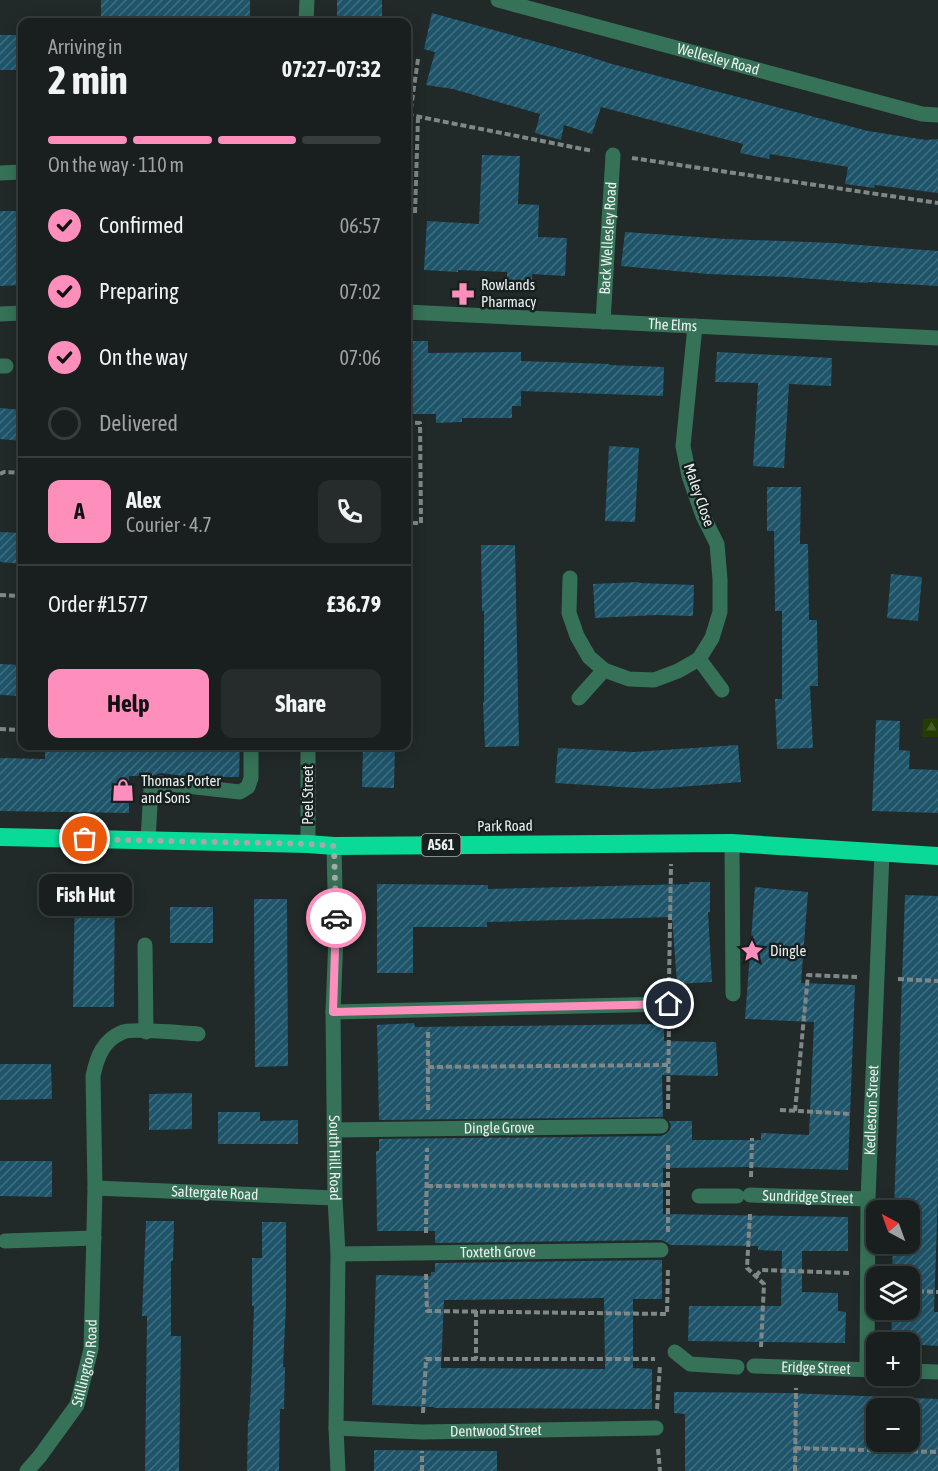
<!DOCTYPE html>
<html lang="en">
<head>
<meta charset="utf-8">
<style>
	body { margin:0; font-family:"Asap Condensed",sans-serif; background:#262c2c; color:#f1f3f6; height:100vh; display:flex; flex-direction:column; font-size:22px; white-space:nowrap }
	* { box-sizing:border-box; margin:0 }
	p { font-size:20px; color:#9fa2a4 }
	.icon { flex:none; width:33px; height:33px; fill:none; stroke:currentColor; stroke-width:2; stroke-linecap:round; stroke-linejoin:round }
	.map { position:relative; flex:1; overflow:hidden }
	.side { position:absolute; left:18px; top:18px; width:393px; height:732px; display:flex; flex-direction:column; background:#191f1f; border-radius:12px; box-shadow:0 3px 15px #0003,0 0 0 2px #373d3d }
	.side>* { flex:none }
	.needle { width:39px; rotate:319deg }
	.fabs { position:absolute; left:866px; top:1200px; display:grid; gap:12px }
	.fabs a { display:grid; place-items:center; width:54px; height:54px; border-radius:12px; background:#191f1f; box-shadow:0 3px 15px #0003,0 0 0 2px #373d3d; font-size:30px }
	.pin { position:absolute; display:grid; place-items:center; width:51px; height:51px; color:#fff; margin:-26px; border:3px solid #fff; border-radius:50%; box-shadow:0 2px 6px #0007 }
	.courier { position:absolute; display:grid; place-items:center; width:60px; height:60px; margin:-30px; border:4px solid #fe8ebc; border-radius:50%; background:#fff; color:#222; box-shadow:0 2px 8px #0007 }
	.bubble { position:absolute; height:42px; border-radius:12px; background:#191f1f; box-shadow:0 3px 15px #0003,0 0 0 2px #373d3d; font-size:20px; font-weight:700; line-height:42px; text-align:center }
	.summary em { font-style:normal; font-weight:700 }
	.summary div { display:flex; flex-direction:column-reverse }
	.summary { display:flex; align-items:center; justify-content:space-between; height:102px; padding:0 30px }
	h1 { font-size:39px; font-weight:700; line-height:45px }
	.bar { display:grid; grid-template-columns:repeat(4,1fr); gap:9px 6px; align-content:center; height:72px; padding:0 30px }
	.bar i { height:8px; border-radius:4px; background:#373d3d }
	.bar .selected { background:#fe8ebc }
	.bar p { grid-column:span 4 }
	.line { display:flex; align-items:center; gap:15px; padding:0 30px; border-top:2px solid #373d3d }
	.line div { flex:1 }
	.round { display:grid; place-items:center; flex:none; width:63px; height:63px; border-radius:12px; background:#262c2c }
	ol { padding:0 30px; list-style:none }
	li { display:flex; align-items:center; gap:18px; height:66px }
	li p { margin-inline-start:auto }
	li .icon { padding:6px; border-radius:50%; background:#fe8ebc; color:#111; stroke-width:4 }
	li:last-child { color:#9fa2a4 }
	li i { width:33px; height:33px; border:3px solid #373d3d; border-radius:50% }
	.cta { display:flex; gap:12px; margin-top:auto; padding:12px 30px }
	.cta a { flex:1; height:69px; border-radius:12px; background:#fe8ebc; color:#111; font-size:24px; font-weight:700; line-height:69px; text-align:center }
	.cta a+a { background:#262c2c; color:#f1f3f6 }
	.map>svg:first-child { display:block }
</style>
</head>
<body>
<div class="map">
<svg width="938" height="1471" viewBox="0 0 938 1471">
	<defs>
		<pattern id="forest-firs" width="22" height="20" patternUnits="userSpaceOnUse" patternTransform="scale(1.5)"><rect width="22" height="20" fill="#243b03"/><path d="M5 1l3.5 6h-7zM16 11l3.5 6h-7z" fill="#445828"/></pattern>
		<pattern id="building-hatch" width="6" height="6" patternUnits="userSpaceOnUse" patternTransform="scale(1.5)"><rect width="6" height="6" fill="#1f556a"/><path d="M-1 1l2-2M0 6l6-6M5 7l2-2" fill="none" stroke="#406e80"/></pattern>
	</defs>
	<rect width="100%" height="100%" fill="#212929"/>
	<path fill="url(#forest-firs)" d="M938,718v19h-16l1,-18z"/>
	<path fill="url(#building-hatch)" fill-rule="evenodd" d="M101,0h149v22h-149z
		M337,0h45v22h-45z
		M432,13l152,42 28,9 256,67 58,9 12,-1v54l-63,-8 -1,3 -29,-4 3,-17 -78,-13 -1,5 -29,-6 3,-9 -142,-37 -9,27 -28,-9 -3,15 -26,-7 5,-19 -87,-25 -27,-4 9,-33 -11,-3z
		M0,35h22v35h-22z
		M482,155l38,1 -2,48 21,1 -1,32 29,1 -2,38 -33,-2v10l-25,-2v-10l-49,-2v2l-34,-2 3,-49 52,3z
		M0,211h22l-1,74 -21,1z
		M625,232l101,7 108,4 104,8v35l-70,-4v1l-81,-6 -79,-3 -87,-8z
		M406,341h22v12l93,-1v9l89,3 -1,1 55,2 -1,29 -142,-5v15h-9v12h-50v4l-26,1v-9h-30z
		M717,352l115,6 -1,28 -42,-2 -5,84 -31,-2 5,-83 -43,-1z
		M0,408l22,2v31l-22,-2z
		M609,446l30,2 -4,74 -30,-1z
		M767,487h34l-1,57h8l1,76h8l1,66h-8l3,62 -36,1 -2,-50h7v-88h-7l-1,-80h-7z
		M0,532l22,1v31l-22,-2z
		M481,545h34l4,201 -34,1 -2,-45h1v-91h-2z
		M891,574l31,3 -4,44 -31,-3z
		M639,582v1l55,2 -1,31 -36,-1 -62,3 -2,-34z
		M0,664l22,1v31l-22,-1z
		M876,720l24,1 -1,29 11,1 -1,18 29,1v43l-66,-2z
		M738,745l3,37 -86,7 -100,-6 3,-35 76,4z
		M45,746h195l-1,31h-48l-30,-4 -9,3h-23v37l-129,-2v-53l45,1z
		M363,746h32l-1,42 -32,-1z
		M689,882h21v30h-2l4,70 -35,2 -5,-67 -185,5v5h-74v46h-36v-89l111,1v4l201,-5z
		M75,883h40l-1,124h-41z
		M755,887l53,5 -7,91 54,2 -7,185 -99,-3 -86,1v46l185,3v34h-46v41l36,1v18l8,1 -1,31 -157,-2 1,-35h92l1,-55 -24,-1v-4l-88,-1 -4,-3 -5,-2 -226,3v-12h-58l-1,-80h3v-12l282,-3 5,-2 4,-4 1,-5 -2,-4h23v19h69v-7l48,2 5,-113 -69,-3z
		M905,895l33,1v298l-4,118h4v34l-29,-2v-2h-18l1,-32h17v-34h-17l1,-32h16v-34h-15z
		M254,899h33l1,167 -33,1z
		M170,907h43v36h-43z
		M414,1023l1,4 249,-3v17l52,1 2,34 -56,-1 1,42 -284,3 -2,-95z
		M0,1064h51l1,35 -52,1z
		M192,1093v36l-43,1v-36z
		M218,1112h42v9l38,-1v24h-80z
		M0,1161h52v36l-52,-1z
		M146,1221h28l-1,40h-2v75h10l-2,135h-34l2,-155h-5z
		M262,1222h24v83l-3,62h2l-1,42h-4l-1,62h-32l1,-51h1l3,-54 2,-60h-2v-48h10z
		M662,1260v39h-29v69l19,1v40l-218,-1v-1l-62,-2 4,-130 55,1v-4h4v-9zM604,1298l1,71 -164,-1 3,-68z
		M674,1392l115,1 149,6v72h-253v-57l-11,-1zM876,1408h33v34h-33z
		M374,1450l123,1v20h-123z"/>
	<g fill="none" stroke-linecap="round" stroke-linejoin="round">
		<path stroke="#808787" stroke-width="4" stroke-dasharray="6 3" stroke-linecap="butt" d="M418,59l-8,56 183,36
			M632,158l306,45
			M415,213l3,-96
			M406,422l14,1 1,100h-15
			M0,474l4,-2 18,1
			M0,595l22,1
			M0,729l22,1
			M898,979l40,2
			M669,983l2,-119
			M428,1067l241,-2
			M668,1109l1,-86
			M428,1110v-79
			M780,1110l71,4
			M795,1111l13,-136 49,2
			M751,1177l1,-39
			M427,1186l241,-1
			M750,1214l-3,54 17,16 -3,63
			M668,1232v-89
			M426,1233l1,-85
			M426,1274l1,37 240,3 1,-45
			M756,1276l5,-6 88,3
			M909,1291l29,1
			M476,1311v48
			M657,1409l3,-44
			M423,1413l3,-54h229
			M795,1448l143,4
			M658,1449l2,22
			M422,1471v-20
			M795,1471l1,-83"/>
		<g stroke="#367257" stroke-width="15">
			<path id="s1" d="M603,322l10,-167"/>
			<path d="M148,840l3,-52 9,-5 80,9 8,-5 3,-9v-32"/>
		</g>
		<g stroke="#367257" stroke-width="15">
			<path id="s2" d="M498,0l424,114 16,1"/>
			<path d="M306,22l1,-22"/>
			<path d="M0,173l22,-1"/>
			<path id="s3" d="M406,312l532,26"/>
			<path d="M0,314l22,-1"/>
			<path d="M0,366h6"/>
			<path d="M570,578l-1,35 8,23 12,21 15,13 25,9 25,1 24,-9 21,-12 13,-21 8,-26v-33l-3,-35 -14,-28 -14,-40 -6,-30 12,-120"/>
			<path d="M699,659l23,31"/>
			<path d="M579,698l25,-28"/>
			<path d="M732,843l1,151"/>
			<path d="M308,844v-98"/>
			<path id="s4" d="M334,846l2,90 -3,76 2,186 3,56 -2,174 2,43"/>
			<path d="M145,945l1,87"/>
			<path d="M333,1012l336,-8"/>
			<path id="s5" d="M335,1130l326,-4"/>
			<path id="s6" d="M95,1188l240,10"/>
			<path id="s7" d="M750,1195l118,4"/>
			<path d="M699,1196h38"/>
			<path d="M5,1241l89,-3"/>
			<path id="s8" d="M338,1254l323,-4"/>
			<path d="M675,1352l15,12 47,3"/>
			<path id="s9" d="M754,1366l122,4"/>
			<path id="s10" d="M867,1370l1,-171 14,-346"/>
			<path d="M909,1371l29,1"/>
			<path id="s11" d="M336,1428l86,4 234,-4"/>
			<path id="s12" d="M27,1471l13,-15 37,-51 14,-56 4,-161 -2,-112c4,-19 10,-36 30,-44 8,-4 62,1 75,2"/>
		</g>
		<path stroke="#09da98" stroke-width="18" d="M0,837l308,7 26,2 398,-3 206,13"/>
	</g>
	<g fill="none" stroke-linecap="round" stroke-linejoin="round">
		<path stroke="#a4aaaa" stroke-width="6" stroke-dasharray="0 10.8" d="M85,839l223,5 26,2 2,72"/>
		<path stroke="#fe8ebc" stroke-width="8" d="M336,918l-3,94 336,-8"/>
	</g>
	<defs>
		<g id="pharmacy-bare" transform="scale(1.8)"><path d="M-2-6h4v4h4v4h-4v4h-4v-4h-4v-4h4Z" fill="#fe8ebc" stroke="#181f1f" stroke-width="2.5" paint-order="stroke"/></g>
		<g id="shop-bare" transform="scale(1.8)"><path d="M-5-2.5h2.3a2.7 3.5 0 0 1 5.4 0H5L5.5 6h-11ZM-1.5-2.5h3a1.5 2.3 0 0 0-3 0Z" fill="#fe8ebc" stroke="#181f1f" stroke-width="2.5" paint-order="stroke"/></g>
		<g id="sight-bare" transform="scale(1.8)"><path d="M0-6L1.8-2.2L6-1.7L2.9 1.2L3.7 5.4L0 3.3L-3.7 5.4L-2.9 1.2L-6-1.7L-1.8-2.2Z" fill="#fe8ebc" stroke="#181f1f" stroke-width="2.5" paint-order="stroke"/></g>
	</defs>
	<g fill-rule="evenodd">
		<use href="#pharmacy-bare" x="463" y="294"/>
		<use href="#shop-bare" x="123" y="790"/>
		<use href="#sight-bare" x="752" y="951"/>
	</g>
	<g text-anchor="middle" stroke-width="5" stroke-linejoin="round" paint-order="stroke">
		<rect fill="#181f1f" stroke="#abb1b1" stroke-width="1.5" x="421.5" y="834" width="39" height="22" rx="4.5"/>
		<g font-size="14" font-weight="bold" fill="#eaf0ef">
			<text x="441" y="850">A561</text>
		</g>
		<g font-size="15" fill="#eaf0ef" stroke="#181f1f">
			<text dy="5" stroke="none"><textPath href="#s2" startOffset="228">Wellesley Road</textPath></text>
			<text dy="5" stroke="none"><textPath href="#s1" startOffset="84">Back Wellesley Road</textPath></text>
			<text dy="5" stroke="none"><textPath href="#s3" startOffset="267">The Elms</textPath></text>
			<text transform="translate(699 495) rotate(71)" y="5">Maley Close</text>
			<text transform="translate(308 795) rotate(-90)" y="5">Peel Street</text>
			<text transform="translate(505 826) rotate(-1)" y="5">Park Road</text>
			<text dy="5" stroke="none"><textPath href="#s10" startOffset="260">Kedleston Street</textPath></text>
			<text dy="5" stroke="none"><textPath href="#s5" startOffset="164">Dingle Grove</textPath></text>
			<text dy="5" stroke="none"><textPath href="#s4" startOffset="312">South Hill Road</textPath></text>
			<text dy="5" stroke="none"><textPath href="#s6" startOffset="120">Saltergate Road</textPath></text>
			<text dy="5" stroke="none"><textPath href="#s7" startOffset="58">Sundridge Street</textPath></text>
			<text dy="5" stroke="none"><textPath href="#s8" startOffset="160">Toxteth Grove</textPath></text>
			<text dy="5" stroke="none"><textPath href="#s12" startOffset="126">Stillington Road</textPath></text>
			<text dy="5" stroke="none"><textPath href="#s9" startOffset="62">Eridge Street</textPath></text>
			<text dy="5" stroke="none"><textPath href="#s11" startOffset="160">Dentwood Street</textPath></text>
		</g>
		<g font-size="15" fill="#eaf0ef" stroke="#181f1f" text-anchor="start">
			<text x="481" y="290">Rowlands<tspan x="481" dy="17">Pharmacy</tspan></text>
			<text x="141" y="786">Thomas Porter<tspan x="141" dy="17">and Sons</tspan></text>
			<text x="770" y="956">Dingle</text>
		</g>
	</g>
</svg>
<div class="fabs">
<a><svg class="needle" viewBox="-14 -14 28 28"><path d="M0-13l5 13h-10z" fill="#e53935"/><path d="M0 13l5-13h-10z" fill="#9fa2a4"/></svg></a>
<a><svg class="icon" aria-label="layers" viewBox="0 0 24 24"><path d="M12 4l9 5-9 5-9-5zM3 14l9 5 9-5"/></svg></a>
<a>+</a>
<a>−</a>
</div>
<div class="pin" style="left:85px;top:839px;background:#ea580c"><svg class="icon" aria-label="bag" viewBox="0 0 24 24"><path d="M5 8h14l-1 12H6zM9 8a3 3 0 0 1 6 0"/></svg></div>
<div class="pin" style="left:669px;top:1004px;background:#1f2937"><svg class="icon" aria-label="home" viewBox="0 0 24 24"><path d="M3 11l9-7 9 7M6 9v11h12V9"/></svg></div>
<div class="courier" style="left:336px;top:918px"><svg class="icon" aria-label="car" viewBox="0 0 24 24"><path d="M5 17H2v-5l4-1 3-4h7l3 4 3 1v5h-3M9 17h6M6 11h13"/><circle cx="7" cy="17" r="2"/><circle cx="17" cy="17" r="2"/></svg></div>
<div class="bubble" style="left:39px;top:874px;width:93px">Fish Hut</div>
<section class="side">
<div class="summary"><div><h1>2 min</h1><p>Arriving in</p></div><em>07:27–07:32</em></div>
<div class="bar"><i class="selected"></i><i class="selected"></i><i class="selected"></i><i></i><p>On the way · 110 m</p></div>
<ol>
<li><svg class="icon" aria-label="check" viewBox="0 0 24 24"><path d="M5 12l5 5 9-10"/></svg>Confirmed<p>06:57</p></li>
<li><svg class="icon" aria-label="check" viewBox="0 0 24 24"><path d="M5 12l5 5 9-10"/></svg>Preparing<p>07:02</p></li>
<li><svg class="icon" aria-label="check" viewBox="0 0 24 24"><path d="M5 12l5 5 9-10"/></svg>On the way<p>07:06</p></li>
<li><i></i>Delivered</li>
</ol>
<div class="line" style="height:108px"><b class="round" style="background:#fe8ebc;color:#111">A</b><div><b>Alex</b><p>Courier · 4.7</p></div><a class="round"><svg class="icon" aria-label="phone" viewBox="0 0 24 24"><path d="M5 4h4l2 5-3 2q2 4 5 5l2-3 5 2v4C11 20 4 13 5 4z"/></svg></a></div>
<div class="line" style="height:78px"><div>Order #1577</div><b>£36.79</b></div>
<div class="cta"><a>Help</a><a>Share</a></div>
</section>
</div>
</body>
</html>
